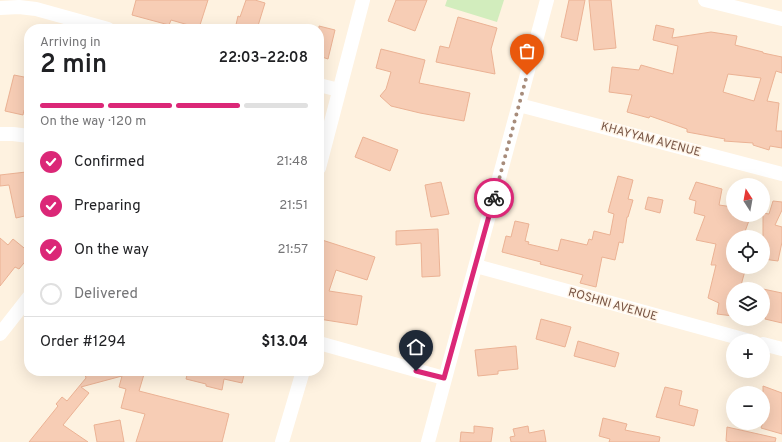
<!DOCTYPE html>
<html lang="en">
<head>
<meta charset="utf-8">
<style>
	body { margin:0; font-family:Overpass,sans-serif; background:#f6f6f6; color:#202124; height:100vh; display:flex; flex-direction:column; font-size:15px; white-space:nowrap }
	* { box-sizing:border-box; margin:0 }
	p { font-size:13px; color:#757577 }
	.icon { flex:none; width:22px; height:22px; fill:none; stroke:currentColor; stroke-width:2; stroke-linecap:round; stroke-linejoin:round }
	.map { position:relative; flex:1; overflow:hidden }
	.side { position:absolute; left:24px; top:24px; width:300px; height:352px; display:flex; flex-direction:column; background:#fff; border-radius:16px; box-shadow:0 4px 16px #0002 }
	.side>* { flex:none }
	.needle { width:26px; rotate:349deg }
	.tools { position:absolute; left:726px; top:178px; display:grid; gap:8px }
	.tools a { display:grid; place-items:center; width:44px; height:44px; border-radius:50%; background:#fff; box-shadow:0 4px 16px #0002; font-size:20px }
	.pin { position:absolute; display:grid; place-items:center; width:34px; height:34px; color:#fff; margin:-41px -17px; border-radius:50% 50% 50% 0; rotate:-45deg; box-shadow:0 0 4px #0007 }
	.pin .icon { rotate:45deg }
	.courier { position:absolute; display:grid; place-items:center; width:40px; height:40px; margin:-20px; border:3px solid #db2777; border-radius:50%; background:#fff; color:#222; box-shadow:0 1px 5px #0007 }
	.summary em { font-style:normal; font-weight:600 }
	.summary div { display:flex; flex-direction:column-reverse }
	.summary { display:flex; align-items:center; justify-content:space-between; height:68px; padding:0 16px }
	h1 { font-size:26px; font-weight:600; line-height:30px }
	.bar { display:grid; grid-template-columns:repeat(4,1fr); gap:6px 4px; align-content:center; height:48px; padding:0 16px }
	.bar i { height:5px; border-radius:3px; background:#e0e0e0 }
	.bar .on { background:#db2777 }
	.bar p { grid-column:span 4 }
	.line { display:flex; align-items:center; gap:10px; padding:0 16px; border-top:1px solid #e0e0e0 }
	.line div { flex:1 }
	ol { padding:0 16px; list-style:none }
	li { display:flex; align-items:center; gap:12px; height:44px }
	li p { margin-inline-start:auto }
	li .icon { padding:4px; border-radius:50%; background:#db2777; color:#fff; stroke-width:4 }
	li:last-child { color:#757577 }
	li i { width:22px; height:22px; border:2px solid #e0e0e0; border-radius:50% }
	.map>svg:first-child { display:block }
</style>
</head>
<body>
<div class="map">
<svg width="782" height="442" viewBox="0 0 782 442">
	<rect width="100%" height="100%" fill="#fef2e0"/>
	<path fill="#d2edbd" d="M447,0h57l-7,22 -52,-16z"/>
	<path fill="#f7cdb5" stroke="#ebb294" fill-rule="evenodd" d="M136,0h72l-9,28 -28,-8 -2,5 -37,-10z
		M246,0h9l10,3 -8,26h-22l3,-13 2,1z
		M396,0h31l-12,31 -27,-10z
		M569,0h16l-8,41 -16,-4z
		M589,0h22l5,48 -22,2z
		M458,17l39,11 -6,21 4,25 -59,-12 4,-16 9,2z
		M656,25l18,4 -2,9 39,-6 26,4 -2,9 28,7v1l19,4v16l-6,-2 -9,30 12,2 -3,28h6v17l-12,-2 -1,4 -16,-5v-2l-29,-2 1,-2 -38,-7v-3l-37,-13 -1,2 -22,-6 5,-17 -23,-3 3,-25 27,3 2,-5 32,9 5,-28 -25,-6zM728,74l33,4 -7,23 -31,-9z
		M319,26l16,4 -7,29 -9,-3z
		M381,49l44,11 -6,23 51,10 -6,28 -44,-8 -29,-7 -11,-10 6,-7 5,-17 -15,-4z
		M14,75l15,3v33l-5,-1 -1,5 -18,-4z
		M363,137l35,13 -8,21 -35,-14z
		M26,172l3,43 -13,3 -7,-33 -9,1v-11z
		M618,176l15,4 -5,19 5,1 -5,17h-1l-4,26 -4,-1 -4,18 -13,-3 -6,30 -16,-4 3,-8 -43,-11 1,-2 -39,-10 4,-16 5,1 4,-16 14,3 -4,17 4,1 -1,2 30,7 3,-12 26,6 2,-6 3,1 2,-9 16,4 4,-21 -6,-2z
		M441,182l8,32 -18,3 -6,-32z
		M696,182l26,7 -3,16 14,2v8h18l-8,22h-10v30h13l-6,22h-7v27l-16,-2 2,-11 -11,-5 8,-33h-5l5,-21 -20,-4 9,-24 -11,-3 2,-12 -7,-2z
		M648,197l15,3 -3,13 -15,-4z
		M773,201l9,1v8l-7,15 7,2v15l-4,19 -15,-2v-46l6,1z
		M438,229l2,47 -18,1 -1,-34 -25,2v-14z
		M0,238l8,7 5,-6 16,13v5l-10,12 -4,-2 -15,19z
		M319,239l56,18 -8,23 -31,-10 -7,21 33,5 -5,29 -38,-6v-29h3l1,-29 -4,-1z
		M763,289l19,4v30l-17,-4 2,-11 -4,-1z
		M541,319l30,8 -6,20 -29,-8z
		M578,341l41,12 -4,14 -41,-11z
		M516,346l2,23 -20,2v3l-20,2 -3,-26z
		M84,371h61l-6,20 90,23 -7,28h-86l9,-28 -24,-6 5,-19 -7,-2 3,-11 -41,11 8,6 -26,32 25,17h-59l29,-36 -2,-2 6,-7 5,4 19,-23z
		M188,371h57l-3,12 -18,-4 -2,11 -16,-4v-2l-20,-5z
		M763,386l19,7v41l-21,-6 7,-18 -5,-2z
		M665,387l17,4 -3,14 19,5 -4,16 -38,-9z
		M603,418l24,6 -2,6 35,7 -1,5h-50l1,-3 -11,-3z
		M120,420l4,22h-27l-3,-17z
		M474,426l19,2 -2,14h-31l1,-10 13,1z
		M528,426l1,7 15,-3 2,12h-35l-1,-5 5,-1 -2,-7z
		M727,427l49,11 -1,4h-44l-5,-1z"/>
	<g fill="none" stroke-linecap="round" stroke-linejoin="round">
		<path stroke="#fff" stroke-width="14" d="M705,0l77,19
			M0,8l19,-1 17,2 72,20
			M319,85l20,5
			M519,105l263,69
			M0,134h13l16,2
			M319,168l44,-168
			M476,266l274,75
			M0,334l29,-37
			M319,343l125,35
			M763,344l19,5
			M282,442l21,-71
			M428,442l119,-442"/>
	</g>
	<g fill="none" stroke-linecap="round" stroke-linejoin="round">
		<path stroke="#a78c7b" stroke-width="4" stroke-dasharray="0 7.2" d="M494,198l33,-123"/>
		<path stroke="#db2777" stroke-width="5" d="M416,371l28,7 50,-180"/>
	</g>
	<g text-anchor="middle" stroke-width="3" stroke-linejoin="round" paint-order="stroke">
		<g font-size="12" fill="#785545" stroke="#fff5e8">
			<text transform="translate(651 139) rotate(15)" y="4">KHAYYAM AVENUE</text>
			<text transform="translate(613 304) rotate(16)" y="4">ROSHNI AVENUE</text>
		</g>
	</g>
</svg>
<div class="tools">
<a><svg class="needle" viewBox="-14 -14 28 28"><path d="M0-13l5 13h-10z" fill="#e53935"/><path d="M0 13l5-13h-10z" fill="#757577"/></svg></a>
<a><svg class="icon" aria-label="locate" viewBox="0 0 24 24"><circle cx="12" cy="12" r="6"/><path d="M12 2v4M12 18v4M2 12h4M18 12h4"/></svg></a>
<a><svg class="icon" aria-label="layers" viewBox="0 0 24 24"><path d="M12 4l9 5-9 5-9-5zM3 14l9 5 9-5"/></svg></a>
<a>+</a>
<a>−</a>
</div>
<div class="pin" style="left:527px;top:75px;background:#ea580c"><svg class="icon" aria-label="bag" viewBox="0 0 24 24"><path d="M5 8h14l-1 12H6zM9 8a3 3 0 0 1 6 0"/></svg></div>
<div class="pin" style="left:416px;top:371px;background:#1f2937"><svg class="icon" aria-label="home" viewBox="0 0 24 24"><path d="M3 11l9-7 9 7M6 9v11h12V9"/></svg></div>
<div class="courier" style="left:494px;top:198px"><svg class="icon" aria-label="bike" viewBox="0 0 24 24"><circle cx="6" cy="16" r="4"/><circle cx="18" cy="16" r="4"/><path d="M6 16l4-8h5l3 8M10 8l3 8H6M13 5h3"/></svg></div>
<section class="side">
<div class="summary"><div><h1>2 min</h1><p>Arriving in</p></div><em>22:03–22:08</em></div>
<div class="bar"><i class="on"></i><i class="on"></i><i class="on"></i><i></i><p>On the way · 120 m</p></div>
<ol>
<li><svg class="icon" aria-label="check" viewBox="0 0 24 24"><path d="M5 12l5 5 9-10"/></svg>Confirmed<p>21:48</p></li>
<li><svg class="icon" aria-label="check" viewBox="0 0 24 24"><path d="M5 12l5 5 9-10"/></svg>Preparing<p>21:51</p></li>
<li><svg class="icon" aria-label="check" viewBox="0 0 24 24"><path d="M5 12l5 5 9-10"/></svg>On the way<p>21:57</p></li>
<li><i></i>Delivered</li>
</ol>
<div class="line" style="height:52px"><div>Order #1294</div><b>$13.04</b></div>
</section>
</div>
</body>
</html>
